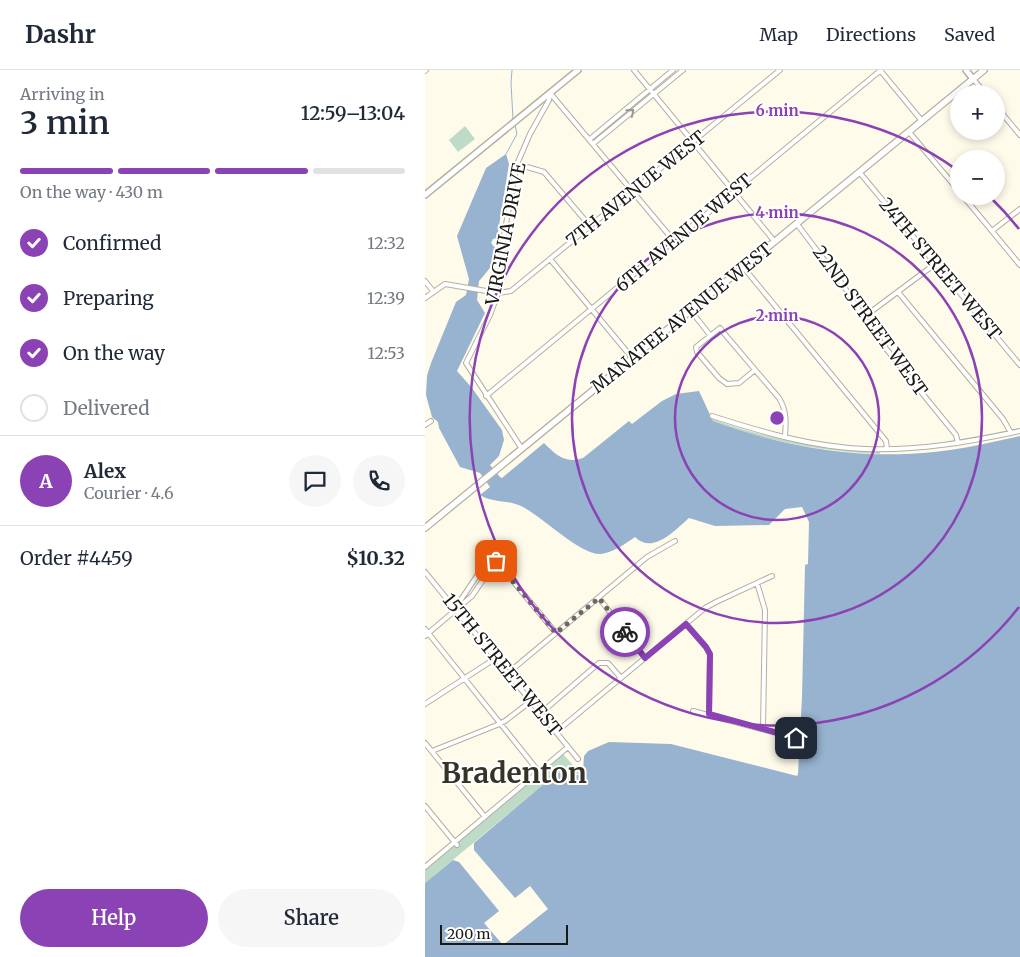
<!DOCTYPE html>
<html lang="en">
<head>
<meta charset="utf-8">
<style>
	body { margin:0; font-family:Merriweather,serif; background:#f6f6f7; color:#1f2937; height:100vh; display:flex; flex-direction:column; font-size:19px; white-space:nowrap }
	* { box-sizing:border-box; margin:0 }
	p { font-size:16px; color:#747a83 }
	.icon { flex:none; width:28px; height:28px; fill:none; stroke:currentColor; stroke-width:2; stroke-linecap:round; stroke-linejoin:round }
	.map { position:relative; flex:1; overflow:hidden }
	.details { display:flex; flex-direction:column; background:#fff; width:425px }
	.details>* { flex:none }
	.fabs { position:absolute; left:525px; top:15px; display:grid; gap:10px }
	.fabs a { display:grid; place-items:center; width:55px; height:55px; border-radius:50%; background:#fff; box-shadow:0 2px 8px #0003; font-size:25px }
	.scale { position:absolute; left:15px; bottom:12px; width:128px; box-sizing:border-box; padding-left:5px; border:2px solid #1a1913; border-top:0; font-size:14px; line-height:18px; white-space:nowrap; color:#1a1913; -webkit-text-stroke:4px #fff; paint-order:stroke }
	.pin { position:absolute; display:grid; place-items:center; width:42px; height:42px; color:#fff; margin:-21px; border-radius:10px; box-shadow:0 2px 8px #0006 }
	.courier { position:absolute; display:grid; place-items:center; width:50px; height:50px; margin:-25px; border:4px solid #8b42b4; border-radius:50%; background:#fff; color:#222; box-shadow:0 1px 6px #0007 }
	.summary em { font-style:normal; font-weight:600 }
	.summary div { display:flex; flex-direction:column-reverse }
	.summary { display:flex; align-items:center; justify-content:space-between; height:85px; padding:0 20px }
	h1 { font-size:32px; font-weight:600; line-height:38px }
	.bar { display:grid; grid-template-columns:repeat(4,1fr); gap:8px 5px; align-content:center; height:60px; padding:0 20px }
	.bar i { height:6px; border-radius:4px; background:#e0e1e3 }
	.bar .current { background:#8b42b4 }
	.bar p { grid-column:span 4 }
	.line { display:flex; align-items:center; gap:12px; padding:0 20px; border-top:1px solid #e0e1e3 }
	.line div { flex:1 }
	.round { display:grid; place-items:center; flex:none; width:52px; height:52px; border-radius:26px; background:#f6f6f7 }
	ol { padding:0 20px; list-style:none }
	li { display:flex; align-items:center; gap:15px; height:55px }
	li p { margin-inline-start:auto }
	li .icon { padding:5px; border-radius:50%; background:#8b42b4; color:#fff; stroke-width:4 }
	li:last-child { color:#747a83 }
	li i { width:28px; height:28px; border:2px solid #e0e1e3; border-radius:50% }
	.primary-button { display:flex; gap:10px; margin-top:auto; padding:10px 20px }
	.primary-button a { flex:1; height:58px; border-radius:30px; background:#8b42b4; color:#fff; font-size:20px; font-weight:600; line-height:58px; text-align:center }
	.primary-button a+a { background:#f6f6f7; color:#1f2937 }
	header { display:flex; align-items:center; gap:30px; box-sizing:border-box; height:70px; padding:0 25px; background:#fff; border-bottom:1px solid #e0e1e3 }
	header strong { font-size:24px }
	nav { display:flex; gap:28px; margin-inline-start:auto; font-size:18px }
	main { display:flex; flex:1; min-height:0 }
	.map>svg:first-child { display:block }
</style>
</head>
<body>
<header>
<strong>Dashr</strong>
<nav><a>Map</a><a>Directions</a><a>Saved</a></nav>
</header>
<main>
<section class="details">
<div class="summary"><div><h1>3 min</h1><p>Arriving in</p></div><em>12:59–13:04</em></div>
<div class="bar"><i class="current"></i><i class="current"></i><i class="current"></i><i></i><p>On the way · 430 m</p></div>
<ol>
<li><svg class="icon" aria-label="check" viewBox="0 0 24 24"><path d="M5 12l5 5 9-10"/></svg>Confirmed<p>12:32</p></li>
<li><svg class="icon" aria-label="check" viewBox="0 0 24 24"><path d="M5 12l5 5 9-10"/></svg>Preparing<p>12:39</p></li>
<li><svg class="icon" aria-label="check" viewBox="0 0 24 24"><path d="M5 12l5 5 9-10"/></svg>On the way<p>12:53</p></li>
<li><i></i>Delivered</li>
</ol>
<div class="line" style="height:90px"><b class="round" style="background:#8b42b4;color:#fff">A</b><div><b>Alex</b><p>Courier · 4.6</p></div><a class="round"><svg class="icon" aria-label="chat" viewBox="0 0 24 24"><path d="M4 5h16v11H9l-5 4z"/></svg></a><a class="round"><svg class="icon" aria-label="phone" viewBox="0 0 24 24"><path d="M5 4h4l2 5-3 2q2 4 5 5l2-3 5 2v4C11 20 4 13 5 4z"/></svg></a></div>
<div class="line" style="height:65px"><div>Order #4459</div><b>$10.32</b></div>
<div class="primary-button"><a>Help</a><a>Share</a></div>
</section>
<div class="map">
<svg width="595" height="887" viewBox="0 0 595 887">
	<rect width="100%" height="100%" fill="#fffbeb"/>
	<path fill="#bedbc8" d="M40,56l10,13 -17,13 -9,-12z
		M287,349c55,20 110,30 168,33v2c-59,-3 -111,-12 -167,-33z
		M137,683l19,21 -26,1 -130,108v-15z"/>
	<path fill="#98b3cf" d="M81,84l3,10 -12,74 -4,1 -2,4 5,6 -1,14c-7,6 -10,12 -16,18l-2,19 8,13 -28,58 15,17 30,42 2,10 -5,16 -9,9 10,12 2,1 42,-35c12,12 21,21 39,15l46,-37 3,3 30,-23 14,-7 23,-3 14,30c71,26 145,39 221,31 29,-3 58,-10 86,-16v521h-595v-74l28,-23 6,2 40,49 -15,12 19,22 45,-36 -18,-23 -15,12 -41,-48v-7l83,-70 23,2 3,-2 1,-17 4,-5 21,-9 62,2 126,32 1,-2 4,-77 3,-132 3,-1 1,-42 -7,-15 -17,2 -16,16 -54,1 -26,-8c-14,12 -36,37 -54,19 -10,7 -21,15 -34,17 -20,2 -59,-38 -80,-48 -13,-6 -28,-3 -41,-11l10,-8 -10,-14 -20,-6 -21,-39 -1,-6 -6,-5 -6,-22 1,-19 4,-13 25,-61 10,-7 3,-16 -12,-43 29,-68z"/>
	<g fill="none" stroke-linecap="round" stroke-linejoin="round">
		<path stroke="#98b3cf" stroke-width="1" d="M87,0l-1,13 2,36
			M81,84l11,-20 -2,-9"/>
		<g stroke="#b3afa0" stroke-width="6">
			<path id="minor" d="M209,0l141,172
				M455,0l42,51
				M0,1l1,-1
				M548,9l13,15
				M125,23l124,148
				M571,36l24,29
				M484,62l50,59
				M165,69l83,-69
				M169,73l89,-73
				M92,94l27,8 46,54
				M435,103l160,192
				M538,126l57,69
				M372,154l46,61 32,50 81,100 2,8
				M567,161l28,-22
				M125,189l83,100
				M319,198l142,173 1,8
				M0,211l8,10
				M473,222l105,127 8,14
				M0,228l20,-14 53,9 13,-2 269,-221
				M266,241l19,24
				M439,247l71,-53
				M330,300l-16,13 -12,1 -8,-6 -22,-26 -1,-5 24,-19 3,4 56,66c8,13 7,24 6,39
				M61,326l395,-326
				M287,346c50,16 100,31 153,33 53,2 104,-7 155,-18
				M0,355l6,-4
				M97,379l-56,-86 24,-48 8,-22 6,-58 13,-71 13,-30 19,-34 1,-7
				M0,502l153,187
				M332,513l8,27 -2,119
				M174,528l46,60
				M34,537l1,-6 31,-46 65,78
				M261,554l20,23 4,8 -1,60
				M0,559l114,143
				M0,566l47,-40 24,-35
				M83,603l139,-116 28,-16
				M0,634l71,-46
				M268,641l103,27
				M116,643l58,-50h9l13,15
				M131,662l149,-124 11,-6 56,-26
				M0,673l60,74
				M7,681l65,-26 8,-4 26,-20
				M0,736l32,39
				M0,797l143,-120"/>
		</g>
		<g stroke="#b3afa0" stroke-width="8">
			<path id="tertiary" d="M541,0l7,9
				M0,125l153,-125"/>
		</g>
		<g stroke="#b3afa0" stroke-width="8">
			<path id="secondary" d="M0,458l559,-458"/>
		</g>
		<use href="#minor" stroke="#fff" stroke-width="4"/>
		<use href="#tertiary" stroke="#fff" stroke-width="5"/>
		<use href="#secondary" stroke="#fff" stroke-width="5.5"/>
	</g>
	<defs><path id="oneway-chevron" d="M-2-3.5L2.5 0L-2 3.5" fill="none" stroke-width="1.6" stroke-linecap="round" stroke-linejoin="round" transform="scale(1.25)"/></defs>
	<use stroke="#989895" href="#oneway-chevron" transform="translate(206 42) rotate(-39)"/>
	<g fill="none" stroke-linecap="round" stroke-linejoin="round">
		<path stroke="#6a685f" stroke-width="5" stroke-dasharray="0 9" d="M71,491l60,72 43,-35 26,34"/>
		<path stroke="#8b42b4" stroke-width="6" d="M200,562l20,26 41,-34 20,23 4,7 -1,60 87,24"/>
	</g>
	<g fill="none" stroke="#8b42b4" stroke-width="2.5">
		<circle cx="352" cy="348" r="102"/>
		<circle cx="352" cy="348" r="205"/>
		<path d="M594 537A307 307 0 1 1 532 100M565 127A307 307 0 0 1 594 159"/>
	</g>
	<g text-anchor="middle" stroke-width="4" stroke-linejoin="round" paint-order="stroke">
		<g font-size="18" fill="#1a1913" stroke="#fff">
			<text transform="translate(211 119) rotate(-39)" y="6">7TH AVENUE WEST</text>
			<text transform="translate(259 163) rotate(-40)" y="6">6TH AVENUE WEST</text>
			<text transform="translate(81 164) rotate(-79)" y="6">VIRGINIA DRIVE</text>
			<text transform="translate(515 199) rotate(50)" y="6">24TH STREET WEST</text>
			<text transform="translate(257 248) rotate(-39)" y="6">MANATEE AVENUE WEST</text>
			<text transform="translate(445 251) rotate(54)" y="6">22ND STREET WEST</text>
			<text transform="translate(77 595) rotate(51)" y="6">15TH STREET WEST</text>
		</g>
		<g font-size="28" font-weight="bold" fill="#353226" stroke="#fff">
			<text x="89" y="713">Bradenton</text>
		</g>
	</g>
	<circle cx="352" cy="348" r="8" fill="#8b42b4" stroke="#fff" stroke-width="2.5"/>
	<g font-size="15" text-anchor="middle" font-weight="bold" fill="#8b42b4" stroke="#fff" stroke-width="4" stroke-linejoin="round" paint-order="stroke">
		<text x="352" y="46">6 min</text>
		<text x="352" y="148">4 min</text>
		<text x="352" y="251">2 min</text>
	</g>
</svg>
<div class="fabs">
<a>+</a>
<a>−</a>
</div>
<div class="scale">200 m</div>
<div class="pin" style="left:71px;top:491px;background:#ea580c"><svg class="icon" aria-label="bag" viewBox="0 0 24 24"><path d="M5 8h14l-1 12H6zM9 8a3 3 0 0 1 6 0"/></svg></div>
<div class="pin" style="left:371px;top:668px;background:#1f2937"><svg class="icon" aria-label="home" viewBox="0 0 24 24"><path d="M3 11l9-7 9 7M6 9v11h12V9"/></svg></div>
<div class="courier" style="left:200px;top:562px"><svg class="icon" aria-label="bike" viewBox="0 0 24 24"><circle cx="6" cy="16" r="4"/><circle cx="18" cy="16" r="4"/><path d="M6 16l4-8h5l3 8M10 8l3 8H6M13 5h3"/></svg></div>
</div>
</main>
</body>
</html>
